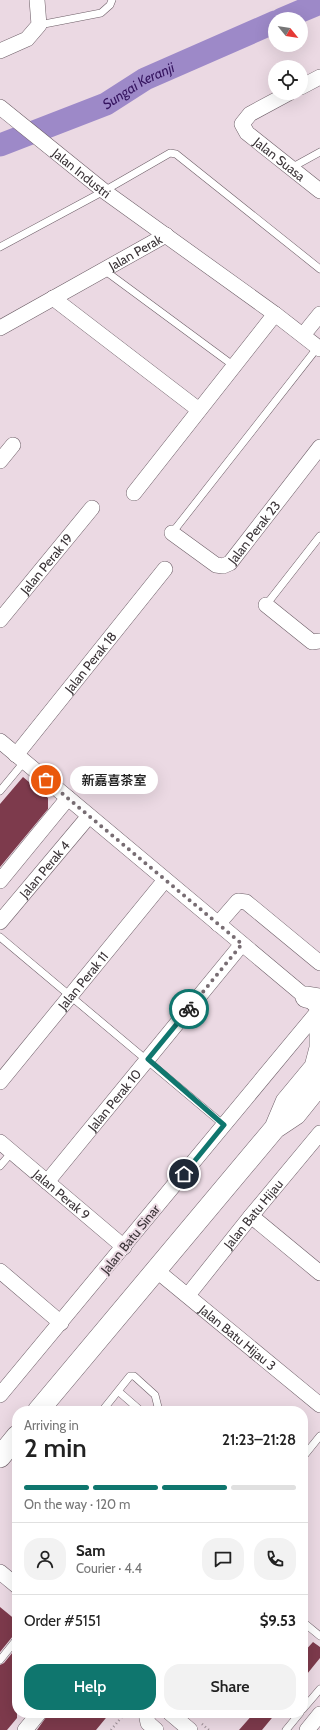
<!DOCTYPE html>
<html lang="en">
<head>
<meta charset="utf-8">
<style>
	body { margin:0; font-family:Cabin,"Noto Sans SC",sans-serif; background:#f2f2f2; color:#222; height:100vh; display:flex; flex-direction:column; font-size:15px; white-space:nowrap }
	* { box-sizing:border-box; margin:0 }
	p { font-size:13px; color:#767676 }
	.icon { flex:none; width:22px; height:22px; fill:none; stroke:currentColor; stroke-width:2; stroke-linecap:round; stroke-linejoin:round }
	.map { position:relative; flex:1; overflow:hidden }
	.panel { position:absolute; left:12px; top:1406px; width:296px; height:312px; display:flex; flex-direction:column; background:#fff; border-radius:16px; box-shadow:0 4px 16px #0002 }
	.panel>* { flex:none }
	.needle { width:26px; rotate:120deg }
	.buttons { position:absolute; left:268px; top:12px; display:grid; gap:8px }
	.buttons a { display:grid; place-items:center; width:40px; height:40px; border-radius:50%; background:#fff; box-shadow:0 4px 16px #0002; font-size:20px }
	.pin { position:absolute; display:grid; place-items:center; width:34px; height:34px; color:#fff; margin:-17px; border:2px solid #fff; border-radius:50%; box-shadow:0 1px 4px #0007 }
	.courier { position:absolute; display:grid; place-items:center; width:40px; height:40px; margin:-20px; border:3px solid #0f766e; border-radius:50%; background:#fff; color:#222; box-shadow:0 1px 5px #0007 }
	.bubble { position:absolute; height:28px; border-radius:14px; background:#fff; box-shadow:0 4px 16px #0002; font-size:13px; font-weight:600; line-height:28px; text-align:center }
	.head em { font-style:normal; font-weight:600 }
	.head div { display:flex; flex-direction:column-reverse }
	.head { display:flex; align-items:center; justify-content:space-between; height:68px; padding:0 12px }
	h1 { font-size:26px; font-weight:600; line-height:30px }
	.bar { display:grid; grid-template-columns:repeat(4,1fr); gap:6px 4px; align-content:center; height:48px; padding:0 12px }
	.bar i { height:5px; border-radius:3px; background:#e0e0e0 }
	.bar .selected { background:#0f766e }
	.bar p { grid-column:span 4 }
	.line { display:flex; align-items:center; gap:10px; padding:0 12px; border-top:1px solid #e0e0e0 }
	.line div { flex:1 }
	.round { display:grid; place-items:center; flex:none; width:42px; height:42px; border-radius:16px; background:#f2f2f2 }
	.action { display:flex; gap:8px; margin-top:auto; padding:8px 12px }
	.action a { flex:1; height:46px; border-radius:16px; background:#0f766e; color:#fff; font-size:16px; font-weight:600; line-height:46px; text-align:center }
	.action a+a { background:#f2f2f2; color:#222 }
	.map>svg:first-child { display:block }
</style>
</head>
<body>
<div class="map">
<svg width="320" height="1730" viewBox="0 0 320 1730">
	<rect width="100%" height="100%" fill="#ebd9e3"/>
	<g fill="none" stroke-linecap="round" stroke-linejoin="round">
		<g stroke="#9d89c8" stroke-width="23">
			<path d="M282,19l38,-16"/>
			<path id="s1" d="M0,145l106,-41 39,-25 130,-57"/>
		</g>
	</g>
	<path fill="#7d3a4c" d="M23,777l25,21v11l-48,58v-63z
		M0,1607l17,14v13l-4,2 -13,16z
		M313,1642l7,5v11l-17,21v-26z
		M17,1647v71l-10,12h-7v-65l4,-2z
		M49,1713h61l-14,17h-59z
		M254,1713h22l-14,17h-23z"/>
	<g fill="none" stroke-linecap="round" stroke-linejoin="round">
		<g stroke="#6d5e67" stroke-width="8">
			<path id="lane" d="M39,25l62,-12 9,-8 2,-5
				M291,168l29,-16
				M0,247l104,-56 66,-38 6,1 144,115
				M104,270l130,96
				M172,533l146,-186
				M266,605l54,-69
				M0,791l24,-29
				M0,937l224,188
				M0,1166l12,-14
				M118,1391l23,20
				M102,1411l28,-35h4l21,19 4,16
				M303,1457l17,-21
				M303,1622l17,14
				M0,1660l17,-21
				M303,1709l17,-20
				M286,1730l14,-17"/>
		</g>
		<g stroke="#6d5e67" stroke-width="16">
			<g id="street">
				<path d="M0,51l27,-12 12,-14 -2,-25"/>
				<path d="M301,87l19,-10"/>
				<path id="s2" d="M289,93l-39,21 -8,10 5,9 73,58"/>
				<path id="s3" d="M0,107l104,84 171,123 45,35"/>
				<path d="M53,298l146,112"/>
				<path id="s4" d="M0,328l166,-93"/>
				<path d="M303,335l17,-21"/>
				<path d="M0,461l13,-16"/>
				<path d="M134,493l141,-179"/>
				<path id="s5" d="M172,533l44,32 7,1 7,-3 90,-116"/>
				<path d="M266,605l46,37 8,-1"/>
				<path id="s6" d="M0,620l92,-112"/>
				<path d="M0,741l320,268 -320,386"/>
				<path id="s7" d="M16,755l149,-186"/>
				<path d="M0,881l68,-83"/>
				<path id="s8" d="M0,922l89,-106"/>
				<path d="M218,924l20,-23 8,1 74,61"/>
				<path id="s9" d="M0,1082l165,-202"/>
				<path id="s10" d="M0,1142l124,105"/>
				<path id="s11" d="M47,1182l195,-238"/>
				<path d="M251,1216l69,57"/>
				<path id="s12" d="M156,1270l164,135"/>
				<path d="M0,1271l61,52"/>
				<path id="s13" d="M188,1295l63,-79 69,-83"/>
				<path d="M0,1572l17,14"/>
				<path d="M146,1713l2,10 8,7"/>
				<path d="M170,1713l20,17"/>
				<path d="M25,1730l14,-17"/>
				<path d="M307,1730l13,-16"/>
			</g>
		</g>
		<g stroke="#6d5e67" stroke-width="22">
			<path id="secondary" d="M306,997l14,2
				M315,1067l5,-19v-38
				M275,1128l11,-26 34,-41
				M38,1411l237,-283 21,-14 24,-30
				M0,1457l17,-21"/>
		</g>
		<path stroke="#9b8e95" stroke-width="2.5" stroke-dasharray="1 3" stroke-linecap="butt" d="M127,1713l7,3
			M202,1724l7,6
			M111,1730l14,-17"/>
		<use href="#lane" stroke="#fff" stroke-width="7"/>
		<use href="#street" stroke="#fff" stroke-width="15"/>
		<use href="#secondary" stroke="#fff" stroke-width="21"/>
	</g>
	<g fill="none" stroke-linecap="round" stroke-linejoin="round">
		<path stroke="#786d73" stroke-width="4" stroke-dasharray="0 7.2" d="M46,780l196,164 -53,65"/>
		<path stroke="#0f766e" stroke-width="5" d="M184,1174l40,-49 -76,-66 41,-50"/>
	</g>
	<g text-anchor="middle" stroke-width="4" stroke-linejoin="round" paint-order="stroke">
		<g font-size="13" fill="#3a3337" stroke="#ebd9e3">
			<text dy="5" stroke="none"><textPath href="#s2" startOffset="109">Jalan Suasa</textPath></text>
			<text dy="5" stroke="none"><textPath href="#s3" startOffset="105">Jalan Industri</textPath></text>
			<text dy="5" stroke="none"><textPath href="#s4" startOffset="155">Jalan Perak</textPath></text>
			<text dy="5" stroke="none"><textPath href="#s5" startOffset="108">Jalan Perak 23</textPath></text>
			<text dy="5" stroke="none"><textPath href="#s6" startOffset="73">Jalan Perak 19</textPath></text>
			<text dy="5" stroke="none"><textPath href="#s7" startOffset="119">Jalan Perak 18</textPath></text>
			<text dy="5" stroke="none"><textPath href="#s8" startOffset="69">Jalan Perak 4</textPath></text>
			<text dy="5" stroke="none"><textPath href="#s9" startOffset="131">Jalan Perak 11</textPath></text>
			<text dy="5" stroke="none"><textPath href="#s11" startOffset="106">Jalan Perak 10</textPath></text>
			<text dy="5" stroke="none"><textPath href="#s10" startOffset="81">Jalan Perak 9</textPath></text>
			<text dy="5" stroke="none"><textPath href="#s13" startOffset="104">Jalan Batu Hijau</textPath></text>
			<text transform="translate(130 1239) rotate(-51)" y="5">Jalan Batu Sinar</text>
			<text dy="5" stroke="none"><textPath href="#s12" startOffset="106">Jalan Batu Hijau 3</textPath></text>
		</g>
		<g font-size="14" font-style="italic" fill="#35145f" stroke="#ebd9e3">
			<text dy="5" stroke="none"><textPath href="#s1" startOffset="151">Sungai Keranji</textPath></text>
		</g>
	</g>
</svg>
<div class="buttons">
<a><svg class="needle" viewBox="-14 -14 28 28"><path d="M0-13l5 13h-10z" fill="#e53935"/><path d="M0 13l5-13h-10z" fill="#767676"/></svg></a>
<a><svg class="icon" aria-label="locate" viewBox="0 0 24 24"><circle cx="12" cy="12" r="6"/><path d="M12 2v4M12 18v4M2 12h4M18 12h4"/></svg></a>
</div>
<div class="pin" style="left:46px;top:780px;background:#ea580c"><svg class="icon" aria-label="bag" viewBox="0 0 24 24"><path d="M5 8h14l-1 12H6zM9 8a3 3 0 0 1 6 0"/></svg></div>
<div class="pin" style="left:184px;top:1174px;background:#1f2937"><svg class="icon" aria-label="home" viewBox="0 0 24 24"><path d="M3 11l9-7 9 7M6 9v11h12V9"/></svg></div>
<div class="courier" style="left:189px;top:1009px"><svg class="icon" aria-label="bike" viewBox="0 0 24 24"><circle cx="6" cy="16" r="4"/><circle cx="18" cy="16" r="4"/><path d="M6 16l4-8h5l3 8M10 8l3 8H6M13 5h3"/></svg></div>
<div class="bubble" style="left:70px;top:766px;width:88px">新嘉喜茶室</div>
<section class="panel">
<div class="head"><div><h1>2 min</h1><p>Arriving in</p></div><em>21:23–21:28</em></div>
<div class="bar"><i class="selected"></i><i class="selected"></i><i class="selected"></i><i></i><p>On the way · 120 m</p></div>
<div class="line" style="height:72px"><a class="round"><svg class="icon" aria-label="person" viewBox="0 0 24 24"><circle cx="12" cy="8" r="4"/><path d="M4 21q1-7 8-7t8 7"/></svg></a><div><b>Sam</b><p>Courier · 4.4</p></div><a class="round"><svg class="icon" aria-label="chat" viewBox="0 0 24 24"><path d="M4 5h16v11H9l-5 4z"/></svg></a><a class="round"><svg class="icon" aria-label="phone" viewBox="0 0 24 24"><path d="M5 4h4l2 5-3 2q2 4 5 5l2-3 5 2v4C11 20 4 13 5 4z"/></svg></a></div>
<div class="line" style="height:52px"><div>Order #5151</div><b>$9.53</b></div>
<div class="action"><a>Help</a><a>Share</a></div>
</section>
</div>
</body>
</html>
